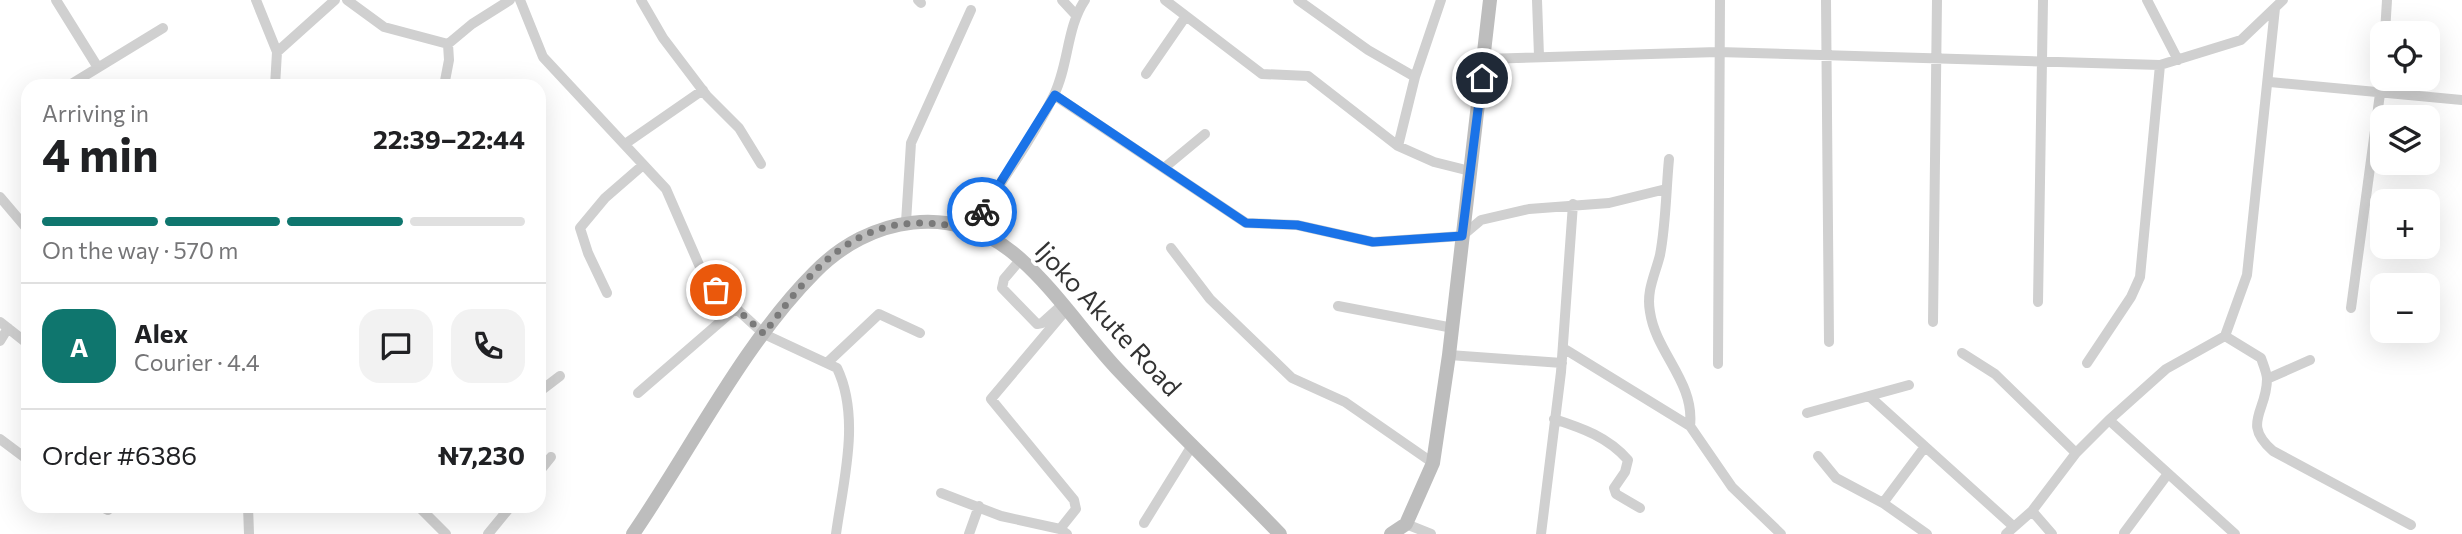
<!DOCTYPE html>
<html lang="en">
<head>
<meta charset="utf-8">
<style>
	body { margin:0; font-family:Commissioner,sans-serif; background:#f2f2f2; color:#202124; height:100vh; display:flex; flex-direction:column; font-size:26px; white-space:nowrap }
	* { box-sizing:border-box; margin:0 }
	p { font-size:23px; color:#757577 }
	.icon { flex:none; width:38px; height:38px; fill:none; stroke:currentColor; stroke-width:2; stroke-linecap:round; stroke-linejoin:round }
	.map { position:relative; flex:1; overflow:hidden }
	.side { position:absolute; left:21px; top:79px; width:525px; height:434px; display:flex; flex-direction:column; background:#fff; border-radius:21px; box-shadow:0 7px 28px #0002 }
	.side>* { flex:none }
	.controls { position:absolute; left:2370px; top:21px; display:grid; gap:14px }
	.controls a { display:grid; place-items:center; width:70px; height:70px; border-radius:14px; background:#fff; box-shadow:0 7px 28px #0002; font-size:35px }
	.pin { position:absolute; display:grid; place-items:center; width:60px; height:60px; color:#fff; margin:-30px; border:4px solid #fff; border-radius:50%; box-shadow:0 2px 7px #0007 }
	.courier { position:absolute; display:grid; place-items:center; width:70px; height:70px; margin:-35px; border:5px solid #1a73e8; border-radius:50%; background:#fff; color:#222; box-shadow:0 2px 9px #0007 }
	.overview em { font-style:normal; font-weight:700 }
	.overview div { display:flex; flex-direction:column-reverse }
	.overview { display:flex; align-items:center; justify-content:space-between; height:119px; padding:0 21px }
	h1 { font-size:46px; font-weight:700; line-height:52px }
	.bar { display:grid; grid-template-columns:repeat(4,1fr); gap:10px 7px; align-content:center; height:84px; padding:0 21px }
	.bar i { height:9px; border-radius:5px; background:#e0e0e0 }
	.bar .active { background:#0f766e }
	.bar p { grid-column:span 4 }
	.line { display:flex; align-items:center; gap:18px; padding:0 21px; border-top:2px solid #e0e0e0 }
	.line div { flex:1 }
	.round { display:grid; place-items:center; flex:none; width:74px; height:74px; border-radius:21px; background:#f2f2f2 }
	.map>svg:first-child { display:block }
</style>
</head>
<body>
<div class="map">
<svg width="2462" height="534" viewBox="0 0 2462 534">
	<rect width="100%" height="100%" fill="#fff"/>
	<g fill="none" stroke-linecap="round" stroke-linejoin="round">
		<path stroke="#d0d0d0" stroke-width="10" d="M56,0l41,66
			M256,0l21,52 -2,34
			M347,0l37,27 64,17
			M520,0l23,57 123,132 34,78 16,23 48,44 73,34c24,50 6,114 -1,166
			M641,0l22,38 44,58 32,32 22,36
			M918,0l3,3
			M1062,0l13,14
			M1165,0l97,74 46,2 90,70 36,16 36,9
			M1298,0l70,50 47,27
			M1537,0l2,56
			M1826,0l3,342
			M2147,0l31,60
			M2385,33l2,-33
			M448,44l24,-20 38,-24
			M277,52l58,-52
			M1483,59l235,-7 442,13 81,-25 42,-40
			M1146,74l40,-58
			M2270,82l192,18
			M68,86l95,-58
			M444,86l5,-26 -1,-16
			M1054,95l192,128 51,2 76,17 89,-6 19,-16 48,-11 80,-6 57,-14
			M625,144l78,-54
			M1398,146l17,-69 26,-77
			M1669,159c-3,31 -3,65 -9,96 -5,20 -14,36 -10,57 6,41 45,70 40,114
			M1164,168l41,-34
			M0,197l28,33
			M906,222l5,-79 60,-133
			M970,230c28,-44 60,-87 83,-133 16,-31 13,-69 32,-97
			M1171,248l39,51 82,79 53,24 88,61
			M1021,259l-17,20 -2,9 35,36 5,-1 20,-18
			M607,293l-19,-40 -8,-25 25,-30 38,-33
			M2038,302l5,-302
			M1338,306l115,22
			M2351,308l31,-229
			M0,322l28,22
			M1933,322l4,-322
			M2225,336l36,22c2,6 6,15 6,21 0,33 -26,44 6,72l138,74
			M0,341l8,-13
			M1563,348l127,78 42,61 49,47
			M1962,353l33,21 81,79
			M1449,355l113,8
			M828,362l51,-48 41,19
			M2087,363l44,-66 9,-20 20,-212
			M1718,364l2,-364
			M2267,379l43,-19
			M539,392l21,-16
			M638,393l96,-83
			M1869,396l144,130
			M1807,413l102,-28
			M1554,419c28,9 54,18 74,41l-3,12 -11,16 2,6 24,14
			M2109,420l126,114
			M0,439l28,21
			M1818,456l18,22 47,25 44,31
			M539,472l12,-15
			M941,493l60,23 59,13 7,5
			M1883,503l41,-55
			M100,506l8,4
			M248,506l1,28
			M418,506l28,28
			M2032,511l20,23
			M1144,523l49,-79
			M1406,524l25,10
			M1060,529l16,-20 -2,-9 -83,-101 75,-89
			M2124,533l43,-58
			M488,534l23,-28
			M969,534l10,-28
			M1541,534l20,-162 12,-168
			M2006,534l26,-23 44,-58 33,-33 57,-51 59,-33 22,-61 28,-267"/>
		<path stroke="#bdbdbd" stroke-width="14" d="M633,534c57,-83 111,-191 181,-261 55,-57 141,-72 204,-16 38,33 67,78 102,115 52,55 107,107 160,162
			M1391,534l15,-10 27,-61 16,-108 41,-355"/>
	</g>
	<g fill="none" stroke-linecap="round" stroke-linejoin="round">
		<path stroke="#7a7a7a" stroke-width="7" stroke-dasharray="0 12.6" d="M716,290l48,44c55,-76 103,-131 206,-104l12,-18"/>
		<path stroke="#1a73e8" stroke-width="9" d="M982,212l73,-117 191,128 51,2 76,17 89,-6 20,-158"/>
	</g>
	<g text-anchor="middle" stroke-width="7" stroke-linejoin="round" paint-order="stroke">
		<g font-size="26" fill="#333" stroke="#fff">
			<text transform="translate(1108 319) rotate(47)" y="9">Ijoko Akute Road</text>
		</g>
	</g>
</svg>
<div class="controls">
<a><svg class="icon" aria-label="locate" viewBox="0 0 24 24"><circle cx="12" cy="12" r="6"/><path d="M12 2v4M12 18v4M2 12h4M18 12h4"/></svg></a>
<a><svg class="icon" aria-label="layers" viewBox="0 0 24 24"><path d="M12 4l9 5-9 5-9-5zM3 14l9 5 9-5"/></svg></a>
<a>+</a>
<a>−</a>
</div>
<div class="pin" style="left:716px;top:290px;background:#ea580c"><svg class="icon" aria-label="bag" viewBox="0 0 24 24"><path d="M5 8h14l-1 12H6zM9 8a3 3 0 0 1 6 0"/></svg></div>
<div class="pin" style="left:1482px;top:78px;background:#1f2937"><svg class="icon" aria-label="home" viewBox="0 0 24 24"><path d="M3 11l9-7 9 7M6 9v11h12V9"/></svg></div>
<div class="courier" style="left:982px;top:212px"><svg class="icon" aria-label="bike" viewBox="0 0 24 24"><circle cx="6" cy="16" r="4"/><circle cx="18" cy="16" r="4"/><path d="M6 16l4-8h5l3 8M10 8l3 8H6M13 5h3"/></svg></div>
<section class="side">
<div class="overview"><div><h1>4 min</h1><p>Arriving in</p></div><em>22:39–22:44</em></div>
<div class="bar"><i class="active"></i><i class="active"></i><i class="active"></i><i></i><p>On the way · 570 m</p></div>
<div class="line" style="height:126px"><b class="round" style="background:#0f766e;color:#fff">A</b><div><b>Alex</b><p>Courier · 4.4</p></div><a class="round"><svg class="icon" aria-label="chat" viewBox="0 0 24 24"><path d="M4 5h16v11H9l-5 4z"/></svg></a><a class="round"><svg class="icon" aria-label="phone" viewBox="0 0 24 24"><path d="M5 4h4l2 5-3 2q2 4 5 5l2-3 5 2v4C11 20 4 13 5 4z"/></svg></a></div>
<div class="line" style="height:91px"><div>Order #6386</div><b>₦7,230</b></div>
</section>
</div>
</body>
</html>
